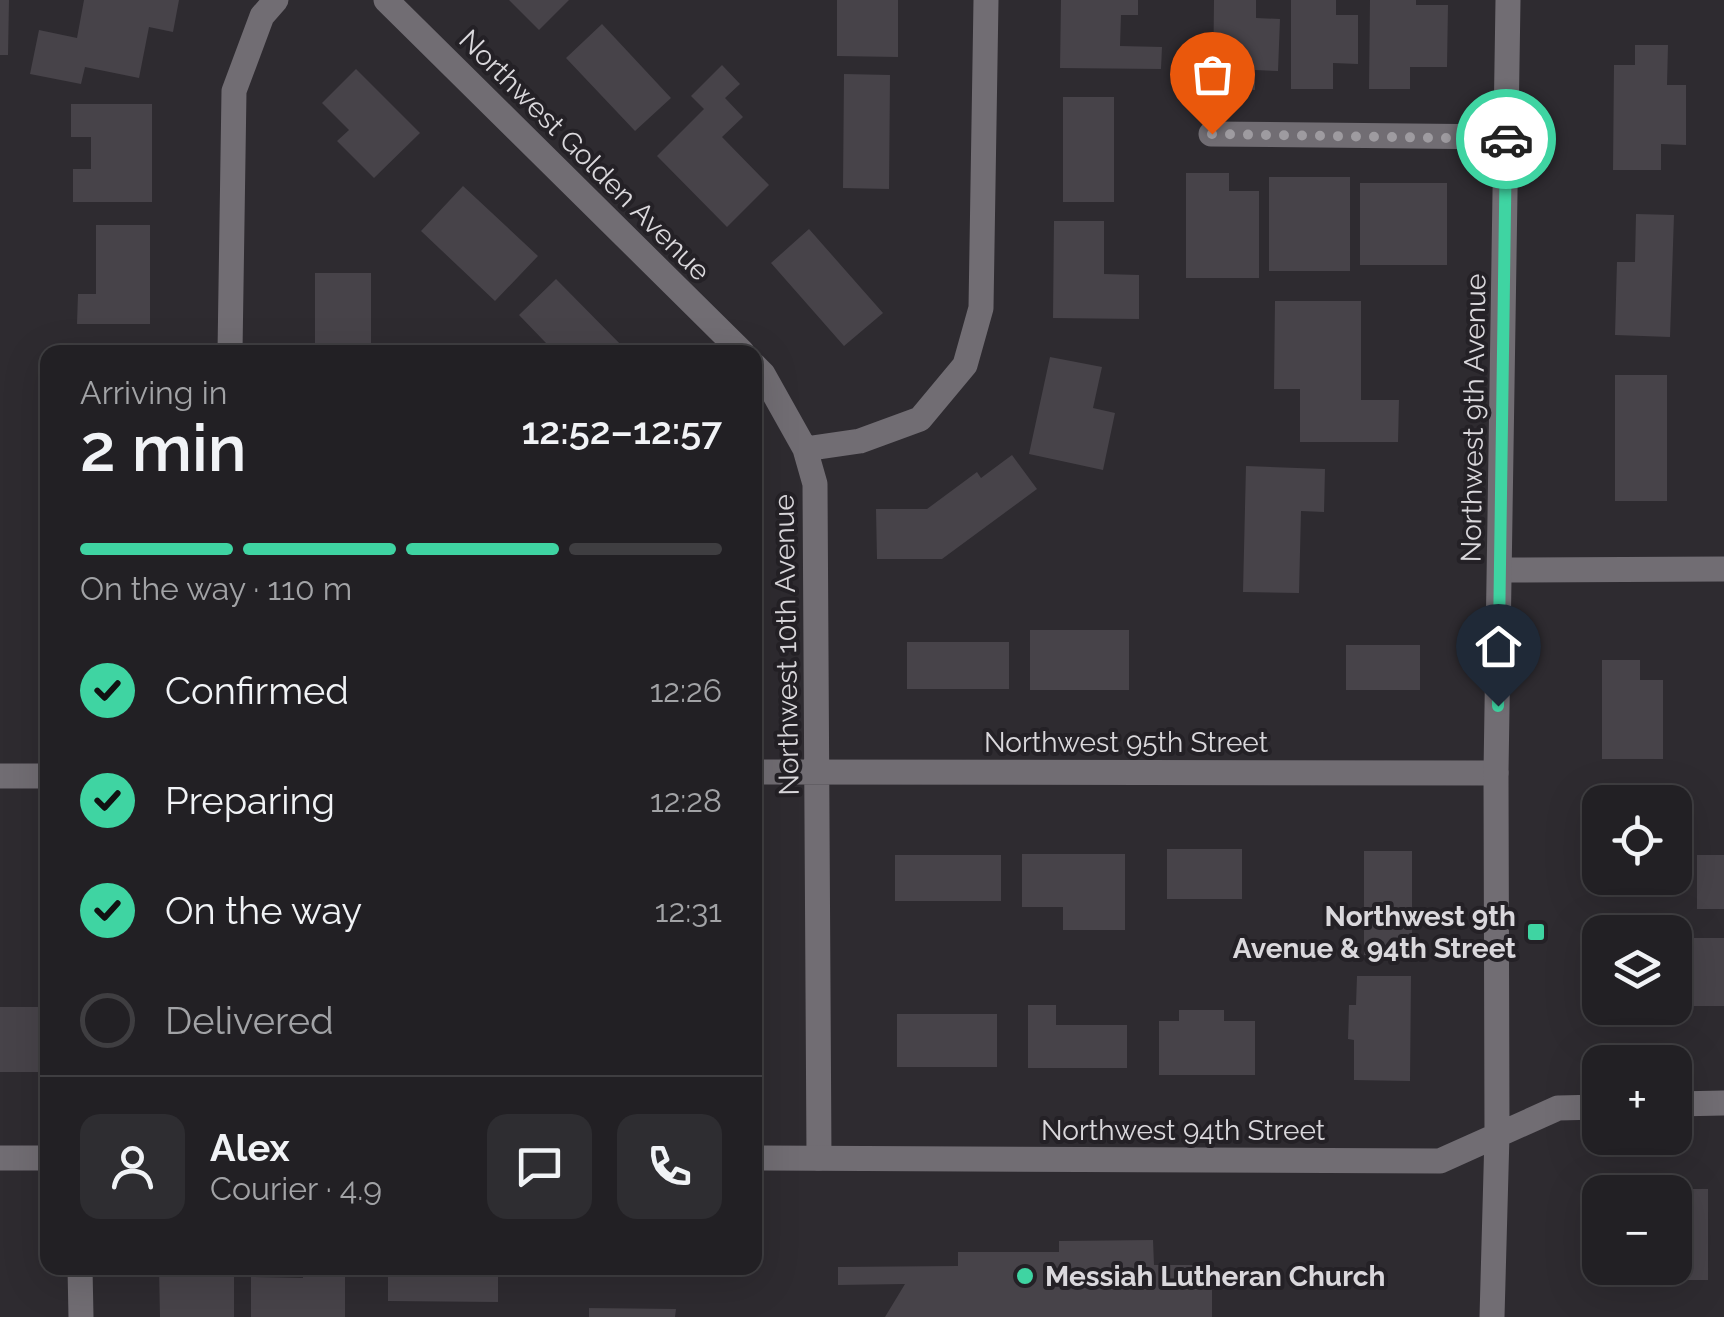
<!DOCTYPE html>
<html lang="en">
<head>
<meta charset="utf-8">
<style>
	body { margin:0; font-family:Raleway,sans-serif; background:#2e2d31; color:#f1f3f6; height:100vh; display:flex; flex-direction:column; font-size:38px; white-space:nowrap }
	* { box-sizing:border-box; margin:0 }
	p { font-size:32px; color:#a2a3a6 }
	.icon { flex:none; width:55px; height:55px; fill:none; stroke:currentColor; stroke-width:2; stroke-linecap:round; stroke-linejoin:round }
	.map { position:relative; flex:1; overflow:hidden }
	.details { position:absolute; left:40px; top:345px; width:722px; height:930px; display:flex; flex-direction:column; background:#222024; border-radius:20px; box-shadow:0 10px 40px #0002,0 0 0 2px #3f3e41 }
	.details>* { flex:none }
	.buttons { position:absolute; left:1582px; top:785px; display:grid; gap:20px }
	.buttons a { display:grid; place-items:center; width:110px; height:110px; border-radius:20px; background:#222024; box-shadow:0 10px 40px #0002,0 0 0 2px #3f3e41; font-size:50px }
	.pin { position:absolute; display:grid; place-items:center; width:85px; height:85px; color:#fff; margin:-102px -42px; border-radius:50% 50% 50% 0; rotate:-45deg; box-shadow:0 0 10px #0007 }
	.pin .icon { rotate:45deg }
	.courier { position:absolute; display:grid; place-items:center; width:100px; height:100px; margin:-50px; border:8px solid #3fd4a2; border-radius:50%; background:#fff; color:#222; box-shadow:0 2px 12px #0007 }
	.overview em { font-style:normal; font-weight:600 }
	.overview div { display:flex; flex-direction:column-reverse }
	.overview { display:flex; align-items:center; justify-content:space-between; height:170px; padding:0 40px }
	h1 { font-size:65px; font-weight:600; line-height:75px }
	.bar { display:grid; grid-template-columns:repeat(4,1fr); gap:15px 10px; align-content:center; height:120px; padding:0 40px }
	.bar i { height:12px; border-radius:8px; background:#3f3e41 }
	.bar .current { background:#3fd4a2 }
	.bar p { grid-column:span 4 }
	.line { display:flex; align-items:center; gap:25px; padding:0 40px; border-top:2px solid #3f3e41 }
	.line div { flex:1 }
	.round { display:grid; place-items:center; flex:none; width:105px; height:105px; border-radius:20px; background:#2e2d31 }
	ol { padding:0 40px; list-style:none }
	li { display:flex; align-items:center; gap:30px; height:110px }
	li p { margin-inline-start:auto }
	li .icon { padding:10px; border-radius:50%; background:#3fd4a2; color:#111; stroke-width:4 }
	li:last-child { color:#a2a3a6 }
	li i { width:55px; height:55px; border:5px solid #3f3e41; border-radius:50% }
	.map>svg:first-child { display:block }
</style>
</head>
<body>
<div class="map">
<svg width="1724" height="1317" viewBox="0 0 1724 1317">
	<rect width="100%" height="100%" fill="#2e2b30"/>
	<path fill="#474349" d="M0,0h9l-1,55h-8z
		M84,0h95l-6,32 -24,-5 -10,51 -54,-11 -4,17 -51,-10 9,-44 38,8z
		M509,0h60l-30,30z
		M837,0h61v57l-61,-1z
		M1061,0h77v15h-17l-1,31 42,1 -1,22 -101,-1z
		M1214,0h42v18l24,1 -2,52 -23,-1v20l-42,-1z
		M1291,0h45v15h22v49l-25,-1v26h-42z
		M1370,0h46v5h32l-1,62h-37v22h-41z
		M602,24l69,74 -36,33 -69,-73z
		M1635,45h33l-1,40h19v60l-25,-1v26h-48l1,-105h21z
		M722,65l18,19 -15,14 18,19 -21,20 47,48 -42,42 -70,-71 47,-47 -13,-13z
		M356,69l64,64 -46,45 -37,-37 12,-11 -27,-27z
		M844,74l46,1 -1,114 -46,-1z
		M1063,97h51v105h-51z
		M71,104h81v98h-79v-33h18v-32h-20z
		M1186,173h43v18h30v87h-73z
		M1269,177h81v94h-81z
		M1360,183h87v82h-87z
		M463,186l75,70 -43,45 -74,-70z
		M1636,214l38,1 -4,122 -55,-2 2,-73h18z
		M1054,221h50v53l35,1v44l-86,-1z
		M96,225h54v99h-73l1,-30h18z
		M809,229l74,84 -39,33 -73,-83z
		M315,273h56v79h-56z
		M556,279l72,73h-93l11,-9 -27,-28z
		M1275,301h86v99h38l-1,42h-98v-53h-26z
		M1050,357l52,10 -9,41 22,5 -12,57 -74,-16z
		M1615,375h52v126h-52z
		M1012,455l25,34 -95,70h-65l-1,-50h51l50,-37 4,6z
		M1246,466l79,3 -1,43 -23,-1 -2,82 -56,-1z
		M1030,630h99v60h-99z
		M907,642h102v47h-102z
		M1346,645h74v45h-74z
		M1602,660h38v20h23v79h-61z
		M1675,822h10v51h-10z
		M1167,849h75v50h-75z
		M1364,851h48v104h-48z
		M1022,854h103v76h-62v-23h-41z
		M895,855h106v46h-106z
		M1697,855h27v54h-27z
		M1685,938h39v68h-49v-54h10z
		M1357,976h54l-1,105 -56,-1v-40l-6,-1 1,-34h7z
		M1028,1005h28v20h71v43h-99z
		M0,1007h41v65h-41z
		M1179,1010h45v11h31v54h-96v-54h20z
		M897,1014h100v53h-100z
		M1588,1189h12v47h-12z
		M1675,1189h33v91h-42v-12h9z
		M1153,1240l1,25h58v52h-327l20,-33 -67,1v-18l120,-1v-14h101v-11z
		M159,1268h75v49h-74z
		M303,1268h42v49h-94v-40l52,1z
		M388,1268h110v34l-110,-1z
		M589,1308l87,1 -1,8h-86z"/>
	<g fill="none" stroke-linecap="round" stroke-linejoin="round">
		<path stroke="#716d73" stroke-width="25" d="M386,0l356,352
			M1211,134l295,3
			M230,352l4,-261 28,-75 14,-16
			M755,366l8,8 42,75
			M1501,570l223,-1
			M755,772l741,1
			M0,776h48
			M819,1158l-4,-674 -10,-35 55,-8 60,-22 45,-54 16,-57 5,-308
			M80,1268l1,49"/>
		<path stroke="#716d73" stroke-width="25" d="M1675,1104l49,-1
			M0,1158h48
			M755,1158l685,3 118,-53 42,-1
			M1492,1317l5,-182 -1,-362 12,-773"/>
	</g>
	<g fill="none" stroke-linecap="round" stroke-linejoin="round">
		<path stroke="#9e9ba0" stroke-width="10" stroke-dasharray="0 18" d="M1212,134l294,5"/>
		<path stroke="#3fd4a2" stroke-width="12" d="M1498,706l8,-567"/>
	</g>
	<g fill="#3fd4a2" stroke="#242126" stroke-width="4">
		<rect x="1526" y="922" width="20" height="20" rx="5"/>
		<circle cx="1025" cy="1276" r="10"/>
	</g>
	<g text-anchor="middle" stroke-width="8" stroke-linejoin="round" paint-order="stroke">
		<g font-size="28" fill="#dad8dc" stroke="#242126">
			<text transform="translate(585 155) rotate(45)" y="10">Northwest Golden Avenue</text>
			<text transform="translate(1473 418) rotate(-89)" y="10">Northwest 9th Avenue</text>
			<text transform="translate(786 645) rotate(-91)" y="10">Northwest 10th Avenue</text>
			<text x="1126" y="752">Northwest 95th Street</text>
			<text x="1183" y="1140">Northwest 94th Street</text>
		</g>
		<g font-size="28" font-weight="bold" fill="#dad8dc" stroke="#242126" text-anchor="end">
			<text x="1516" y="926">Northwest 9th<tspan x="1516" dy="32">Avenue &amp; 94th Street</tspan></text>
			<text x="1045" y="1286" text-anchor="start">Messiah Lutheran Church</text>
		</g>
	</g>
</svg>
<div class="buttons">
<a><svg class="icon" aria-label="locate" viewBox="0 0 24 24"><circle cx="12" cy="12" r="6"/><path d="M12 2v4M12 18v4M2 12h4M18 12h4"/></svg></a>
<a><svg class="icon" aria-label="layers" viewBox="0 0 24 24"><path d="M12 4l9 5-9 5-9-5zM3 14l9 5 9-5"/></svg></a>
<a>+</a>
<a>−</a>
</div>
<div class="pin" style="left:1212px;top:134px;background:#ea580c"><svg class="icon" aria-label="bag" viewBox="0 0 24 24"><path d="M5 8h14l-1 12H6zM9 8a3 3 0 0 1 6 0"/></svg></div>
<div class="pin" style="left:1498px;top:706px;background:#1f2937"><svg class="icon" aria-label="home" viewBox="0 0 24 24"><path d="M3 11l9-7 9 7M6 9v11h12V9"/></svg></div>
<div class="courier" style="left:1506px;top:139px"><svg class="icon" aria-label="car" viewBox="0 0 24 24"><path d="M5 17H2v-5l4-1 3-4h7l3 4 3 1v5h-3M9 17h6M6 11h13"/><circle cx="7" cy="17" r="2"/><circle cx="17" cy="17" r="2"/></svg></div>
<section class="details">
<div class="overview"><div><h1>2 min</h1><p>Arriving in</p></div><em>12:52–12:57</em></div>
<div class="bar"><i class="current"></i><i class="current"></i><i class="current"></i><i></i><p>On the way · 110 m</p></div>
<ol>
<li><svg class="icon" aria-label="check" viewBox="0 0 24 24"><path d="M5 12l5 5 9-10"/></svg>Confirmed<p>12:26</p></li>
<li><svg class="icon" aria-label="check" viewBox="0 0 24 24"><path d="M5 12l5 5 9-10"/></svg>Preparing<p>12:28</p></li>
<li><svg class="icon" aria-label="check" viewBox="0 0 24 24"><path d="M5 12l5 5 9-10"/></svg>On the way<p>12:31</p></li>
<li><i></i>Delivered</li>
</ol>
<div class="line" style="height:180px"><a class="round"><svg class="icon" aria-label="person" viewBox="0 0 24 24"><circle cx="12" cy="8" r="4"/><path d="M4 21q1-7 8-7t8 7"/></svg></a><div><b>Alex</b><p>Courier · 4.9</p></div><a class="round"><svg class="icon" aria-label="chat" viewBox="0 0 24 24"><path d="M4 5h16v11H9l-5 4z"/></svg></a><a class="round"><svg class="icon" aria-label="phone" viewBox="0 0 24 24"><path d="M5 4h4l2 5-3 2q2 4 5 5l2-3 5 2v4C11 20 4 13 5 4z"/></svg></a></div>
</section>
</div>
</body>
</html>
